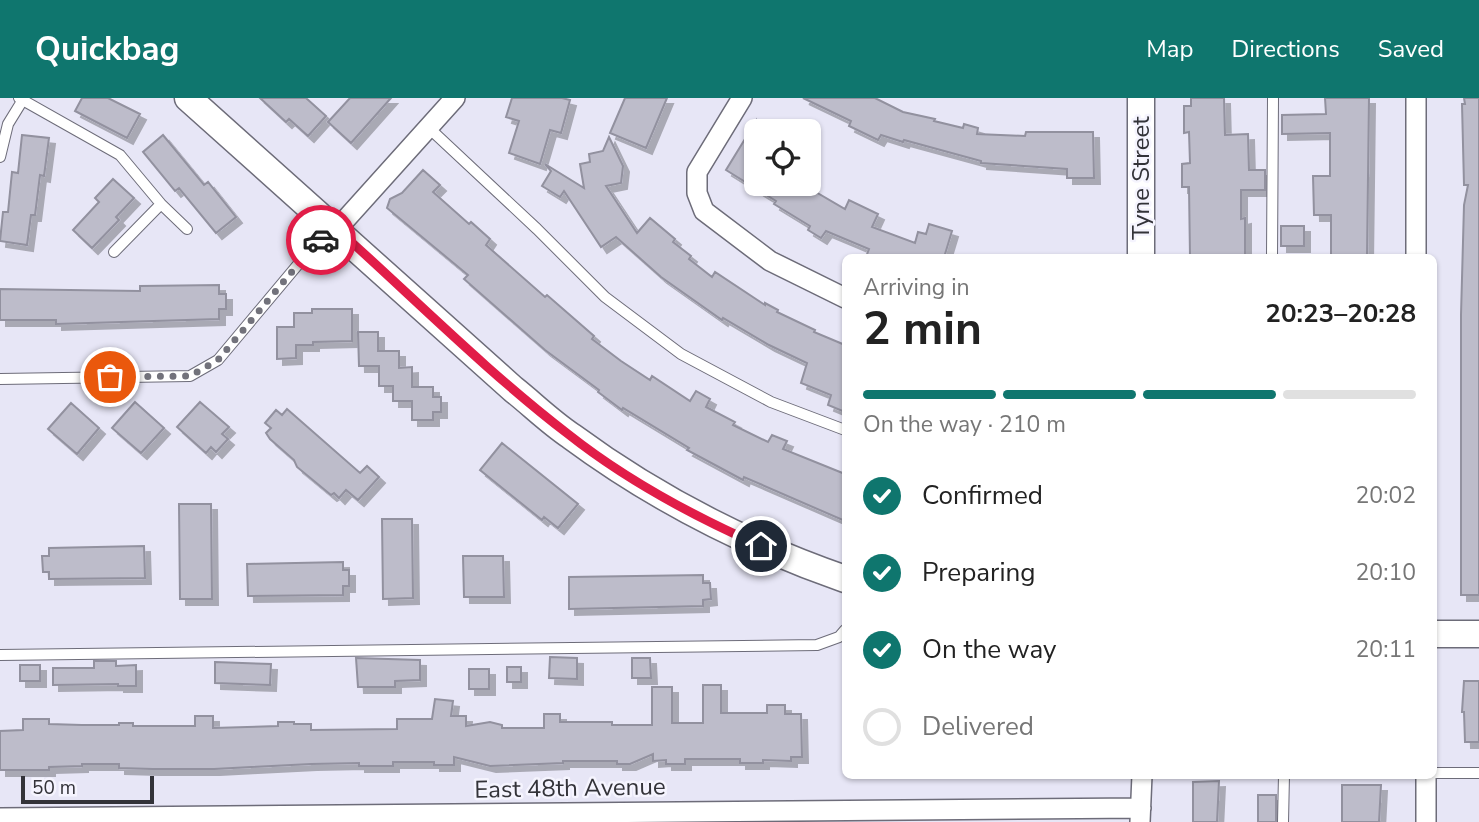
<!DOCTYPE html>
<html lang="en">
<head>
<meta charset="utf-8">
<style>
	body { margin:0; font-family:"Nunito Sans",sans-serif; background:#f2f2f2; color:#222; height:100vh; display:flex; flex-direction:column; font-size:26px; white-space:nowrap }
	* { box-sizing:border-box; margin:0 }
	p { font-size:23px; color:#767676 }
	.icon { flex:none; width:38px; height:38px; fill:none; stroke:currentColor; stroke-width:2; stroke-linecap:round; stroke-linejoin:round }
	.map { position:relative; flex:1; overflow:hidden }
	.details { position:absolute; left:842px; top:156px; width:595px; height:525px; display:flex; flex-direction:column; background:#fff; border-radius:10px; box-shadow:0 2px 5px #0004 }
	.details>* { flex:none }
	.tools { position:absolute; left:744px; top:21px; display:grid; gap:14px }
	.tools a { display:grid; place-items:center; width:77px; height:77px; border-radius:10px; background:#fff; box-shadow:0 2px 5px #0004; font-size:35px }
	.scale { position:absolute; left:21px; bottom:18px; width:133px; box-sizing:border-box; padding-left:7px; border:4px solid #333339; border-top:0; font-size:19px; line-height:24px; white-space:nowrap; color:#333339; -webkit-text-stroke:5px #f5f4fe; paint-order:stroke }
	.pin { position:absolute; display:grid; place-items:center; width:60px; height:60px; color:#fff; margin:-30px; border:4px solid #fff; border-radius:50%; box-shadow:0 2px 7px #0007 }
	.courier { position:absolute; display:grid; place-items:center; width:70px; height:70px; margin:-35px; border:5px solid #e11d48; border-radius:50%; background:#fff; color:#222; box-shadow:0 2px 9px #0007 }
	.headline em { font-style:normal; font-weight:700 }
	.headline div { display:flex; flex-direction:column-reverse }
	.headline { display:flex; align-items:center; justify-content:space-between; height:119px; padding:0 21px }
	h1 { font-size:46px; font-weight:700; line-height:52px }
	.bar { display:grid; grid-template-columns:repeat(4,1fr); gap:10px 7px; align-content:center; height:84px; padding:0 21px }
	.bar i { height:9px; border-radius:5px; background:#e0e0e0 }
	.bar .on { background:#0f766e }
	.bar p { grid-column:span 4 }
	ol { padding:0 21px; list-style:none }
	li { display:flex; align-items:center; gap:21px; height:77px }
	li p { margin-inline-start:auto }
	li .icon { padding:7px; border-radius:50%; background:#0f766e; color:#fff; stroke-width:4 }
	li:last-child { color:#767676 }
	li i { width:38px; height:38px; border:4px solid #e0e0e0; border-radius:50% }
	header { display:flex; align-items:center; gap:42px; box-sizing:border-box; height:98px; padding:0 35px; background:#0f766e; color:#fff }
	header strong { font-size:33px }
	nav { display:flex; gap:38px; margin-inline-start:auto; font-size:24px }
	.map>svg:first-child { display:block }
</style>
</head>
<body>
<header>
<strong>Quickbag</strong>
<nav><a>Map</a><a>Directions</a><a>Saved</a></nav>
</header>
<div class="map">
<svg width="1479" height="724" viewBox="0 0 1479 724">
	<defs>
		<filter id="shadow"><feDropShadow dx="6" dy="6" stdDeviation="0" flood-color="#0004"/></filter>
	</defs>
	<rect width="100%" height="100%" fill="#e7e6f6"/>
	<path fill="#bdbcca" stroke="#92919f" stroke-width="2" filter="url(#shadow)" d="M82,0h26l32,16 -13,24 -52,-27z
		M260,0h46l20,18 -18,20 -19,-17 -3,3z
		M350,0h41l-40,45 -23,-21z
		M512,0h50l8,2 -9,33 -11,-3 -10,34 -31,-11 10,-32 -13,-4z
		M625,0h42l-21,50 -36,-15z
		M803,0h72l28,14 32,7 -1,2 29,7 1,-4 14,4 -1,6 48,2 1,-4h67l1,46h-27v-9l-86,-6v-2l-77,-21 -1,2 -22,-7 -3,5 -29,-14 2,-5z
		M1191,0h33l1,37 23,-1 1,36h16v20h-24v29l4,-1v39h-55l-1,-70h-7v-23l8,-1 -1,-31 -5,1v-27h7z
		M1325,0h44l-2,159h-36v-42h-17l-1,-39h17v-43l-48,1v-19l44,-1z
		M1464,0h15v497h-18v-280l3,-110 4,-20h-4l-2,-81h3z
		M756,23v63h46l43,25 4,-9 29,14 -6,13 43,16 3,-11 8,2 3,-10 23,7 -7,23 4,3h-83l3,-8 -43,-18 -5,7 -13,-8 2,-4 -36,-22 2,-3 -50,-31z
		M22,37l27,3 -5,38 -4,-1 -5,40h-4l-4,30 -27,-4 3,-29h5l4,-40 6,1z
		M163,37l41,50 4,-3 28,35 -20,16 -37,-45 -4,3 -32,-39z
		M609,39l14,29 -2,17 -15,3 31,47 13,-15 25,21 -2,3 18,14 -2,3 23,18 3,-5 50,33v-2l13,7 -1,2 38,18 -1,2 31,13v67l-17,-7 3,-10 -30,-12 6,-20 -38,-18 -46,-27 -1,2 -61,-43 -45,-40 -15,10 -37,-56 -4,6 -18,-11 9,-15 -6,-7 39,24 -4,-24 10,-2 -1,-8 14,-3z
		M423,72l17,15 -7,7 36,32 2,-2 19,17 -4,6 59,52 2,-2 47,41 -2,3 29,22 29,19 2,-4 38,25 6,-10 14,8 -4,8 29,15 -2,3 35,17 4,-7 15,6 -4,8 62,25v47l-101,-44 -1,3 -56,-30 2,-2 -66,-40 -1,2 -24,-18 1,-2 -54,-40 -81,-71 4,-4 -81,-67 3,-9 12,-6z
		M113,81l21,19 -18,19 3,3 -27,28 -19,-18 26,-28 -4,-4z
		M1281,128h23v20h-23z
		M219,187v9h7v15h-7v10l-163,5v-4h-56v-31l140,2v-5z
		M312,211h40v32l-39,1v3h-17v13l-19,1v-32h17v-14h18z
		M358,234h20v19h21v17l13,-1v20h21v10h8v15h-8v8h-21v-19h-19v-15h-14v-20h-20z
		M135,304l29,26 -23,25 -29,-25z
		M200,304l29,25 -7,7 6,5 -12,13 -5,-5 -5,6 -29,-26z
		M71,305l28,25 -22,26 -29,-25z
		M287,311l73,64 7,-7 12,11 -21,23 -12,-10 -7,8 -5,-5 -3,2 -34,-28 -3,-7 -24,-21 -4,-6 5,-5 -6,-5 11,-13 6,5z
		M502,345l76,61 -20,24 -14,-11 -2,3 -62,-50z
		M179,406h32l1,95h-32z
		M382,421h30l1,79 -30,1z
		M144,448l1,32 -96,1v-7h-6l-1,-16h7v-8z
		M463,458h40l1,41h-40z
		M343,464v8h6v16h-6v9l-95,1 -1,-32z
		M703,477v8h7l1,16 -8,1v6l-134,3v-32z
		M550,559l27,1v21l-28,-1z
		M356,560l64,2v20l-25,1v6h-37z
		M632,560h18l1,20h-19z
		M94,563h22v5l20,-1v21h-18v-2l-65,1v-17h41z
		M215,564l56,2 -1,21 -55,-2z
		M20,567h20v16h-20z
		M507,569h14v15h-14z
		M469,571h20v20h-20z
		M1464,583h15v61h-14l-1,-30h-2z
		M703,587h18v28h46v-8h18v9h16l1,43h-11v4l-28,-1v3h-23v-4h-55v5h-19v-4l-13,1v-7l-23,10h-13v-3h-54v2l-73,3 -36,-9v8h-20v-3h-41v4h-34v-3l-48,1 -97,5h-61l-34,-1v-4h-37v2l-33,1v3h-49v-39l23,-1v-11h26v5l33,1h37v-2h14v3h62v-10h18v12l65,-2v-4h16v2h17v6l86,-1v-10h35l3,-20 18,2 -2,15h15v10l24,-4 12,3v3h42v-14h16v8h52v3h40v-38h20v36h31z
		M1219,683l-2,41h-24v-40z
		M1342,687h39l-2,37h-37z
		M1258,697h18v27h-18z"/>
	<g fill="none" stroke-linecap="round" stroke-linejoin="round">
		<g stroke="#6d6c79" stroke-width="12">
			<path id="lane" d="M19,0l101,57 41,49 26,25
				M429,30l108,101 68,68 76,57 90,48 74,28
				M0,59l8,-33 16,-26
				M114,154l47,-48
				M1272,159l1,-159
				M0,281l190,-3 28,-16 98,-117 17,-11
				M0,557l817,-10 22,-8 6,-7
				M1433,675h46
				M1283,724l1,-47"/>
		</g>
		<g stroke="#6d6c79" stroke-width="22">
			<path id="street" d="M742,0l-45,74v21l7,18 66,50 75,37
				M1416,0v159
				M337,131l118,-131
				M0,720l1141,-10
				M1140,724l2,-47
				M1426,724v-47"/>
		</g>
		<g stroke="#6d6c79" stroke-width="29">
			<path id="secondary" d="M188,0l325,291c19,15 37,33 58,47 84,62 176,109 274,143
				M1141,159v-159
				M1433,536h46"/>
		</g>
		<use href="#lane" stroke="#fff" stroke-width="10"/>
		<use href="#street" stroke="#fff" stroke-width="19"/>
		<use href="#secondary" stroke="#fff" stroke-width="26"/>
	</g>
	<g fill="none" stroke-linecap="round" stroke-linejoin="round">
		<path stroke="#72727b" stroke-width="7" stroke-dasharray="0 12.6" d="M110,279l80,-1 28,-16 98,-117 5,-3"/>
		<path stroke="#e11d48" stroke-width="9" d="M321,142l16,-11c76,68 149,142 231,205 58,46 125,82 193,112"/>
	</g>
	<g text-anchor="middle" stroke-width="5" stroke-linejoin="round" paint-order="stroke">
		<g font-size="24" fill="#333339" stroke="#f5f4fe">
			<text transform="translate(1141 80) rotate(-90)" y="8">Tyne Street</text>
			<text transform="translate(570 690) rotate(-1)" y="8">East 48th Avenue</text>
		</g>
	</g>
</svg>
<div class="tools">
<a><svg class="icon" aria-label="locate" viewBox="0 0 24 24"><circle cx="12" cy="12" r="6"/><path d="M12 2v4M12 18v4M2 12h4M18 12h4"/></svg></a>
</div>
<div class="scale">50 m</div>
<div class="pin" style="left:110px;top:279px;background:#ea580c"><svg class="icon" aria-label="bag" viewBox="0 0 24 24"><path d="M5 8h14l-1 12H6zM9 8a3 3 0 0 1 6 0"/></svg></div>
<div class="pin" style="left:761px;top:448px;background:#1f2937"><svg class="icon" aria-label="home" viewBox="0 0 24 24"><path d="M3 11l9-7 9 7M6 9v11h12V9"/></svg></div>
<div class="courier" style="left:321px;top:142px"><svg class="icon" aria-label="car" viewBox="0 0 24 24"><path d="M5 17H2v-5l4-1 3-4h7l3 4 3 1v5h-3M9 17h6M6 11h13"/><circle cx="7" cy="17" r="2"/><circle cx="17" cy="17" r="2"/></svg></div>
<section class="details">
<div class="headline"><div><h1>2 min</h1><p>Arriving in</p></div><em>20:23–20:28</em></div>
<div class="bar"><i class="on"></i><i class="on"></i><i class="on"></i><i></i><p>On the way · 210 m</p></div>
<ol>
<li><svg class="icon" aria-label="check" viewBox="0 0 24 24"><path d="M5 12l5 5 9-10"/></svg>Confirmed<p>20:02</p></li>
<li><svg class="icon" aria-label="check" viewBox="0 0 24 24"><path d="M5 12l5 5 9-10"/></svg>Preparing<p>20:10</p></li>
<li><svg class="icon" aria-label="check" viewBox="0 0 24 24"><path d="M5 12l5 5 9-10"/></svg>On the way<p>20:11</p></li>
<li><i></i>Delivered</li>
</ol>
</section>
</div>
</body>
</html>
